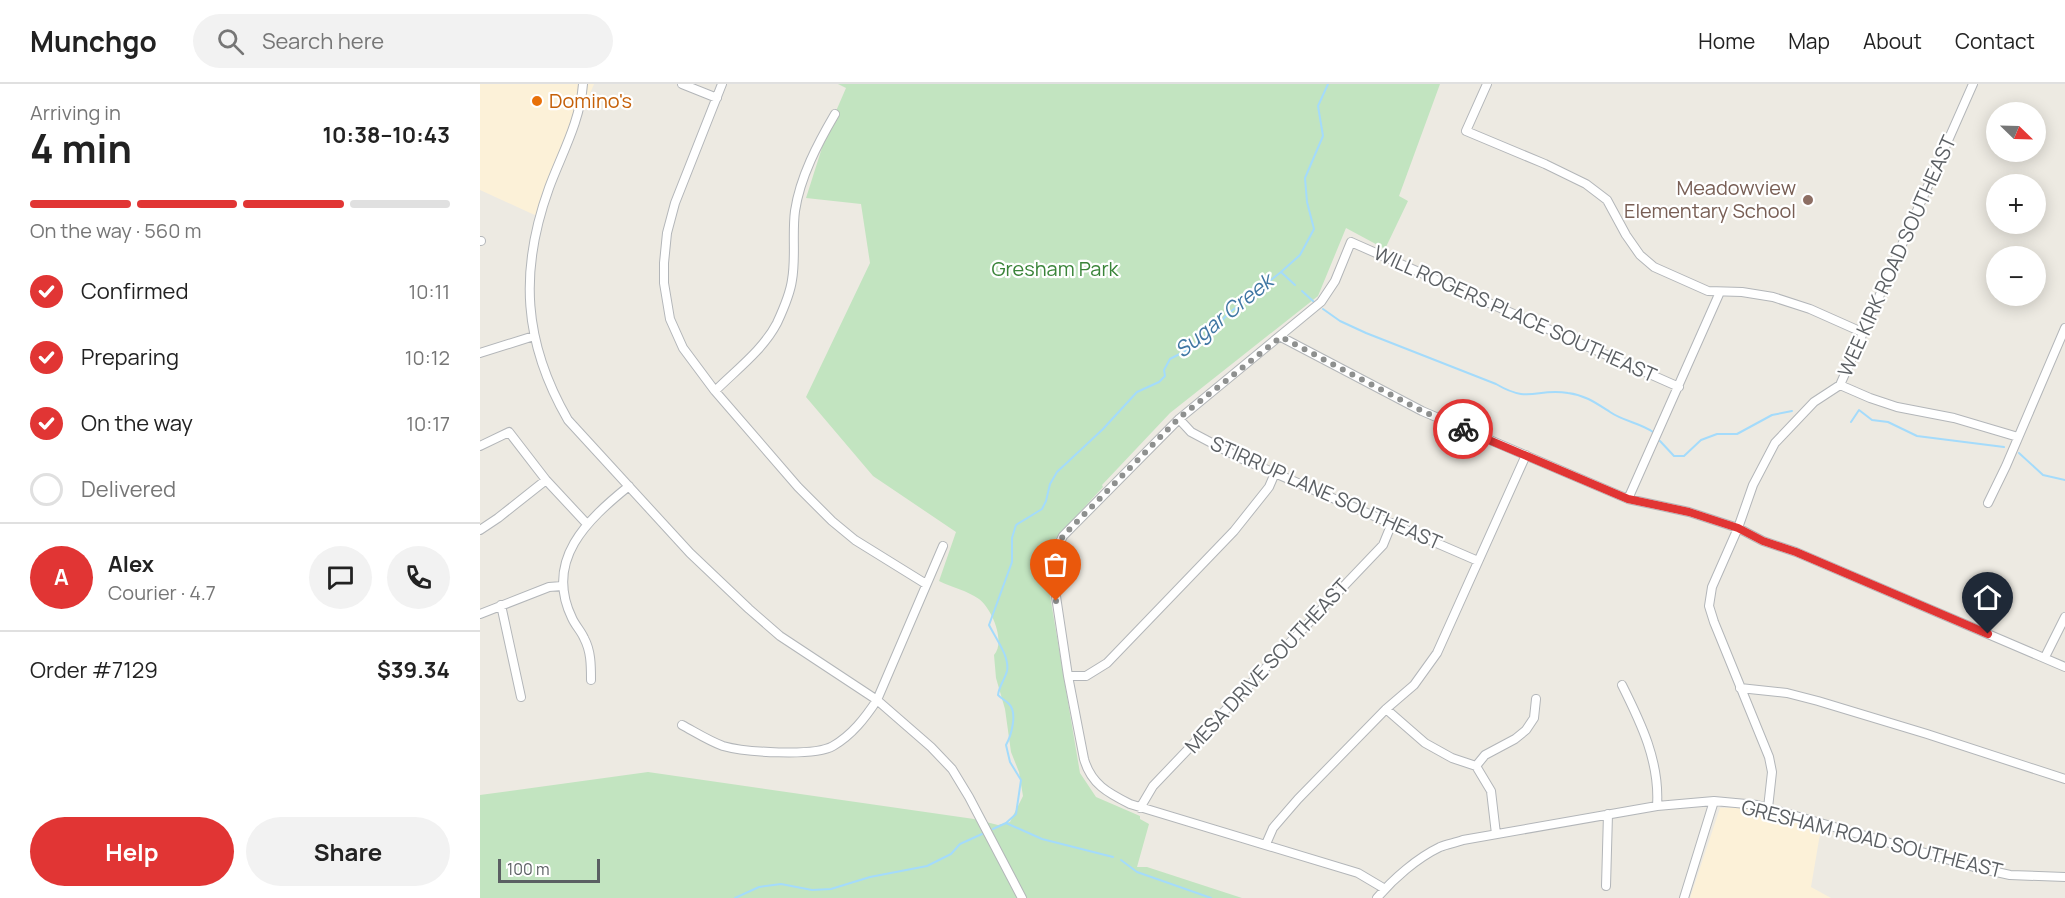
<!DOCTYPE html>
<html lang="en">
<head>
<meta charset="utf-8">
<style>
	body { margin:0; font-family:Manrope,sans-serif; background:#f2f2f2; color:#222; height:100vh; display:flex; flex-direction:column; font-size:22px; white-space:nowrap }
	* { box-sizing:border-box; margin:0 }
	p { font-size:20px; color:#767676 }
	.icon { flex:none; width:33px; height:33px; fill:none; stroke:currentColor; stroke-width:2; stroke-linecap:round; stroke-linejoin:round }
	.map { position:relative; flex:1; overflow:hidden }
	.drawer { display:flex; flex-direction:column; background:#fff; width:480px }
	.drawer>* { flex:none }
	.needle { width:39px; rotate:113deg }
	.buttons { position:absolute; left:1506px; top:18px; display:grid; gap:12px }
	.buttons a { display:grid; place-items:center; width:60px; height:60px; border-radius:50%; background:#fff; box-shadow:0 3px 15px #0003; font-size:30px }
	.scale { position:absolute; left:18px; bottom:15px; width:102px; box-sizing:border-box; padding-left:6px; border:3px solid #5b5f63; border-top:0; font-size:16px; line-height:21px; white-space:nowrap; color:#5b5f63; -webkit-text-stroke:4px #fff; paint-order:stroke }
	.pin { position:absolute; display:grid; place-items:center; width:51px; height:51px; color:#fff; margin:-62px -26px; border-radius:50% 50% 50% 0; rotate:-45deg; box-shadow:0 0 6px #0007 }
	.pin .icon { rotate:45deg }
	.courier { position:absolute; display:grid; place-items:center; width:60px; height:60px; margin:-30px; border:4px solid #e13534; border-radius:50%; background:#fff; color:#222; box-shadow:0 2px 8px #0007 }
	.summary em { font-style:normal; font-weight:700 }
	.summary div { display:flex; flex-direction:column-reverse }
	.summary { display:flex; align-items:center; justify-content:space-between; height:102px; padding:0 30px }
	h1 { font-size:39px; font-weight:700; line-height:45px }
	.bar { display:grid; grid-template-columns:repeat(4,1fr); gap:9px 6px; align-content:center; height:72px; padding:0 30px }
	.bar i { height:8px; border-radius:4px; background:#e0e0e0 }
	.bar .selected { background:#e13534 }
	.bar p { grid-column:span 4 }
	.line { display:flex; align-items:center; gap:15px; padding:0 30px; border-top:2px solid #e0e0e0 }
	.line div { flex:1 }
	.round { display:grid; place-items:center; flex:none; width:63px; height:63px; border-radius:32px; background:#f2f2f2 }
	ol { padding:0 30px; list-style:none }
	li { display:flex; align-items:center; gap:18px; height:66px }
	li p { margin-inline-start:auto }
	li .icon { padding:6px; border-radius:50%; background:#e13534; color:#fff; stroke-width:4 }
	li:last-child { color:#767676 }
	li i { width:33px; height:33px; border:3px solid #e0e0e0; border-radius:50% }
	.primary-button { display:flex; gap:12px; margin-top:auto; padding:12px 30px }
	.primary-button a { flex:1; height:69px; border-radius:36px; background:#e13534; color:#fff; font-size:24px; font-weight:700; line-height:69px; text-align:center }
	.primary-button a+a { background:#f2f2f2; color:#222 }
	header { display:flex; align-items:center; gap:36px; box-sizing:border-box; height:84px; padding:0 30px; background:#fff; border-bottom:2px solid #e0e0e0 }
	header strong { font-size:28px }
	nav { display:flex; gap:33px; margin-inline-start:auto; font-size:21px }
	.search { width:420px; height:54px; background:#f2f2f2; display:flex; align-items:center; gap:15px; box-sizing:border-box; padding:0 21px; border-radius:33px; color:#767676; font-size:22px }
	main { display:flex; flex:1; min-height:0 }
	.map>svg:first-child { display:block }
</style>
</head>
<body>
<header>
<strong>Munchgo</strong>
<div class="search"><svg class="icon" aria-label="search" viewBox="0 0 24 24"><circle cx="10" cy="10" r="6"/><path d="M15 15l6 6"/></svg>Search here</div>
<nav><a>Home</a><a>Map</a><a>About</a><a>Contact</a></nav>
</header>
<main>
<section class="drawer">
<div class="summary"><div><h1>4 min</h1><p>Arriving in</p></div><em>10:38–10:43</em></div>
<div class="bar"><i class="selected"></i><i class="selected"></i><i class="selected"></i><i></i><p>On the way · 560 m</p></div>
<ol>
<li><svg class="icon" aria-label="check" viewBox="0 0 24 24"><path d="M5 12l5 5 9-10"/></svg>Confirmed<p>10:11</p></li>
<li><svg class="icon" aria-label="check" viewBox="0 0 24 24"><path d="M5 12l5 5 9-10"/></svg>Preparing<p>10:12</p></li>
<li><svg class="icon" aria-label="check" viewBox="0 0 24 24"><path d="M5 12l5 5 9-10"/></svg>On the way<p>10:17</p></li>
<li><i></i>Delivered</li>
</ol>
<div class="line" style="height:108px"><b class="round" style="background:#e13534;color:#fff">A</b><div><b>Alex</b><p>Courier · 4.7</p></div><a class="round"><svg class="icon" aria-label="chat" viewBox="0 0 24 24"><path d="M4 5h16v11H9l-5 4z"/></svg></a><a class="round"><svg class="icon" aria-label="phone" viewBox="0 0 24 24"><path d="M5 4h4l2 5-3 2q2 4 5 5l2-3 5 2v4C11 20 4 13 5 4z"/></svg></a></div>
<div class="line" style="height:78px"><div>Order #7129</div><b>$39.34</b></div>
<div class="primary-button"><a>Help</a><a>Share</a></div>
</section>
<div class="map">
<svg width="1585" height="814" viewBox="0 0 1585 814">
	<rect width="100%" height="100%" fill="#edeae2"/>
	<path fill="#fcf1d8" d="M0,0h114l-55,133 -59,-27z
		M1278,723l64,15 -11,65 20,11h-141l30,-90z"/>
	<path fill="#c2e4c0" d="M358,0h602l-41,112 9,5 -23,48 -39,-21 -28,68 -148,117 -68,72 1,2 -47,51 -11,28 35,207 16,24 44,19v3l9,5 -12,43h10l95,31h-762v-103l168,-23 326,47 24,6 12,-3 13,-26 -4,-24 -8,-20 -6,-43 -9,-31 -2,-23c12,-13 -2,-46 -15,-56 -11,-8 -28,-12 -40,-18l17,-49 -83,-56 -67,-79 64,-134 -9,-59 -55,-6 21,-66 19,-44z"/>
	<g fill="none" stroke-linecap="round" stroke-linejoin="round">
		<path stroke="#a4dbfb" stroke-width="2" d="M801,188l14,13
			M822,207l12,11
			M843,225l17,12 26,12 130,51c34,20 39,4 72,9 17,2 28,10 42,19 13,9 30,11 43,20
			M1371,338l8,-12 13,10 16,2 29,14 87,11
			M1180,357l14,15h10l17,-16 16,-6h20l35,-19 20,-4
			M1539,369l24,22 22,5
			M526,739l36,16 71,18
			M513,745l13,-6 10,-9 5,-34 -11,-18 -4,-17c5,-9 12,-32 3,-41 -4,-4 -7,-5 -11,-9 1,-9 7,-16 9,-24 3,-14 -12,-34 -18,-46l23,-63v-24l4,-13 26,-16 4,-8 4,-17 7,-12 46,-43 34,-37 22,-10 6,-6 -1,-6 6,-11 19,-10 21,-16 19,-20 52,-41 19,-17 14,-26 -7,-27 -2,-24 18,-42 -5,-30 10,-22
			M641,776l16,12 74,26
			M255,814l24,-11 22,-3 31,6 19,-1 39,-12 57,-11 24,-12 9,-10 22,-10"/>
		<g stroke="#b3b6b9" stroke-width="10">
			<path id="minor" d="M103,0c-3,38 -21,69 -34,104 -30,83 -26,154 19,232l122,133 59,56 31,27 97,64 54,47 21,22 17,28 53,101
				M202,0l35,14
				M242,0l-47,119 -8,30 -3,30v20l6,36 13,29 32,43 83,96 34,34 23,19 71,44
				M1007,0l-21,47 79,33 41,20 21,16 19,35 14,20 14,12 54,24 34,1 31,5 37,12 54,24
				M0,157h1
				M801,253l141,74 206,88 61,13 49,16 25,13 33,11 269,115
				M0,269l54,-17
				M1360,301l30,13 27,9 57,11 64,19
				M235,307c21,-21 48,-41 62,-68 6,-13 13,-28 15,-43 4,-22 0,-46 3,-69 5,-34 23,-68 40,-97
				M699,335l12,13 49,26 238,103
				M0,362l29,-14 37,48 41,44
				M1148,415l92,-207
				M1508,419l18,-37 59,-138
				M0,446l18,-12 48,-38
				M21,521l20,92
				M0,530l69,-27 13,-1
				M1565,573l20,-40
				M588,592h18l21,-13 127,-132 35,-44 6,-14
				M111,596c0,-15 0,-29 -7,-42 -3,-7 -9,-13 -12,-20 -28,-58 15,-98 57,-132
				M1142,601c19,38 38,77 35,121
				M1260,604l47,5 31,8 109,33 138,45
				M906,625l39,34 27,15 24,8 15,25 5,43
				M202,641c13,7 27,16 41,21 21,6 91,11 110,0 19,-11 32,-28 44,-46l66,-154
				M996,682l9,-11 30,-16 11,-9 8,-12 2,-19
				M660,724l13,-22 230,-241 9,-22
				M1288,724l4,-36 -3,-15 -55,-135 -5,-16 3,-19 26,-59 15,-43 22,-42 39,-41 26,-17 133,-301
				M786,760l7,-16 25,-29 88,-90 28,-24 23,-32 89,-198
				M1126,802l2,-72
				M905,805l-27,-16 -228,-69c-22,-11 -39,-20 -46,-45l-16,-83 -14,-93 2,-33 7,-14 116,-117 142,-117 14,-21 16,-39 328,145
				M897,814c16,-19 40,-40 63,-51 7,-3 15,-4 23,-7l194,-34 57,-5 43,4 217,62 36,8 55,2
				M1204,814l30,-97"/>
		</g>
		<use href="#minor" stroke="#fff" stroke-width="8"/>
	</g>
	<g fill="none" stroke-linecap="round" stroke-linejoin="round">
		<path stroke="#8e908f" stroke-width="6" stroke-dasharray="0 10.8" d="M576,517c-2,-25 -5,-42 7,-65l116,-118 102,-81 141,74 41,18"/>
		<path stroke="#e13534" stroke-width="8" d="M983,345l165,70 61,13 49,16 25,13 33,11 192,82"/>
	</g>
	<circle fill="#e8710a" stroke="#fff" stroke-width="2" cx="57" cy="17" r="6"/>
	<circle fill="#8d6e63" stroke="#fff" stroke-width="2" cx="1328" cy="116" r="6"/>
	<g text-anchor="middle" stroke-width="4.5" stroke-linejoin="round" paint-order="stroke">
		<g font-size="20" fill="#c56008" stroke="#fff" text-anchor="start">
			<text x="69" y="24">Domino's</text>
		</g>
		<g font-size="20" fill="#785e54" stroke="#fff" text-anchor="end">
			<text x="1316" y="111">Meadowview<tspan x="1316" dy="23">Elementary School</tspan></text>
		</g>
		<g font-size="20" fill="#5b5f63" stroke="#fff">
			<text transform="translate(1417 172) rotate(-66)" y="7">WEE KIRK ROAD SOUTHEAST</text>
			<text transform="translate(1035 230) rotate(24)" y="7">WILL ROGERS PLACE SOUTHEAST</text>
			<text transform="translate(846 409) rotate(24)" y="7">STIRRUP LANE SOUTHEAST</text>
			<text transform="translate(787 582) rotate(-47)" y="7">MESA DRIVE SOUTHEAST</text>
			<text transform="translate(1392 755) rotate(14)" y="7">GRESHAM ROAD SOUTHEAST</text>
		</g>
		<g font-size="20" fill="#3a8439" stroke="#fff">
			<text x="575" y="192">Gresham Park</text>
		</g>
		<g font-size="21" font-style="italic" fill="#4077a3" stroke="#fff">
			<text transform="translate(744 232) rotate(-39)" y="7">Sugar Creek</text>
		</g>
	</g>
</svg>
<div class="buttons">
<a><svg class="needle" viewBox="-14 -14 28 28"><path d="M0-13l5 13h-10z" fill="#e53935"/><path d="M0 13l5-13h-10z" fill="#767676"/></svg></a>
<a>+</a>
<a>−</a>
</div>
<div class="scale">100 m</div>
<div class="pin" style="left:576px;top:517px;background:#ea580c"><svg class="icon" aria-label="bag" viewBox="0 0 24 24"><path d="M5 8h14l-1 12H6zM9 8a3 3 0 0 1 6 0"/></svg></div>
<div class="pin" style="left:1508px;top:550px;background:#1f2937"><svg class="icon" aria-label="home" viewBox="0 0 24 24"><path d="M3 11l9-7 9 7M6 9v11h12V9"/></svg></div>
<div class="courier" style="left:983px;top:345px"><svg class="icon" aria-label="bike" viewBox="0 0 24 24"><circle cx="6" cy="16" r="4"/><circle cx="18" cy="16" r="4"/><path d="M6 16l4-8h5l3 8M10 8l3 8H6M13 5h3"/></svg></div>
</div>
</main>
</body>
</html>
